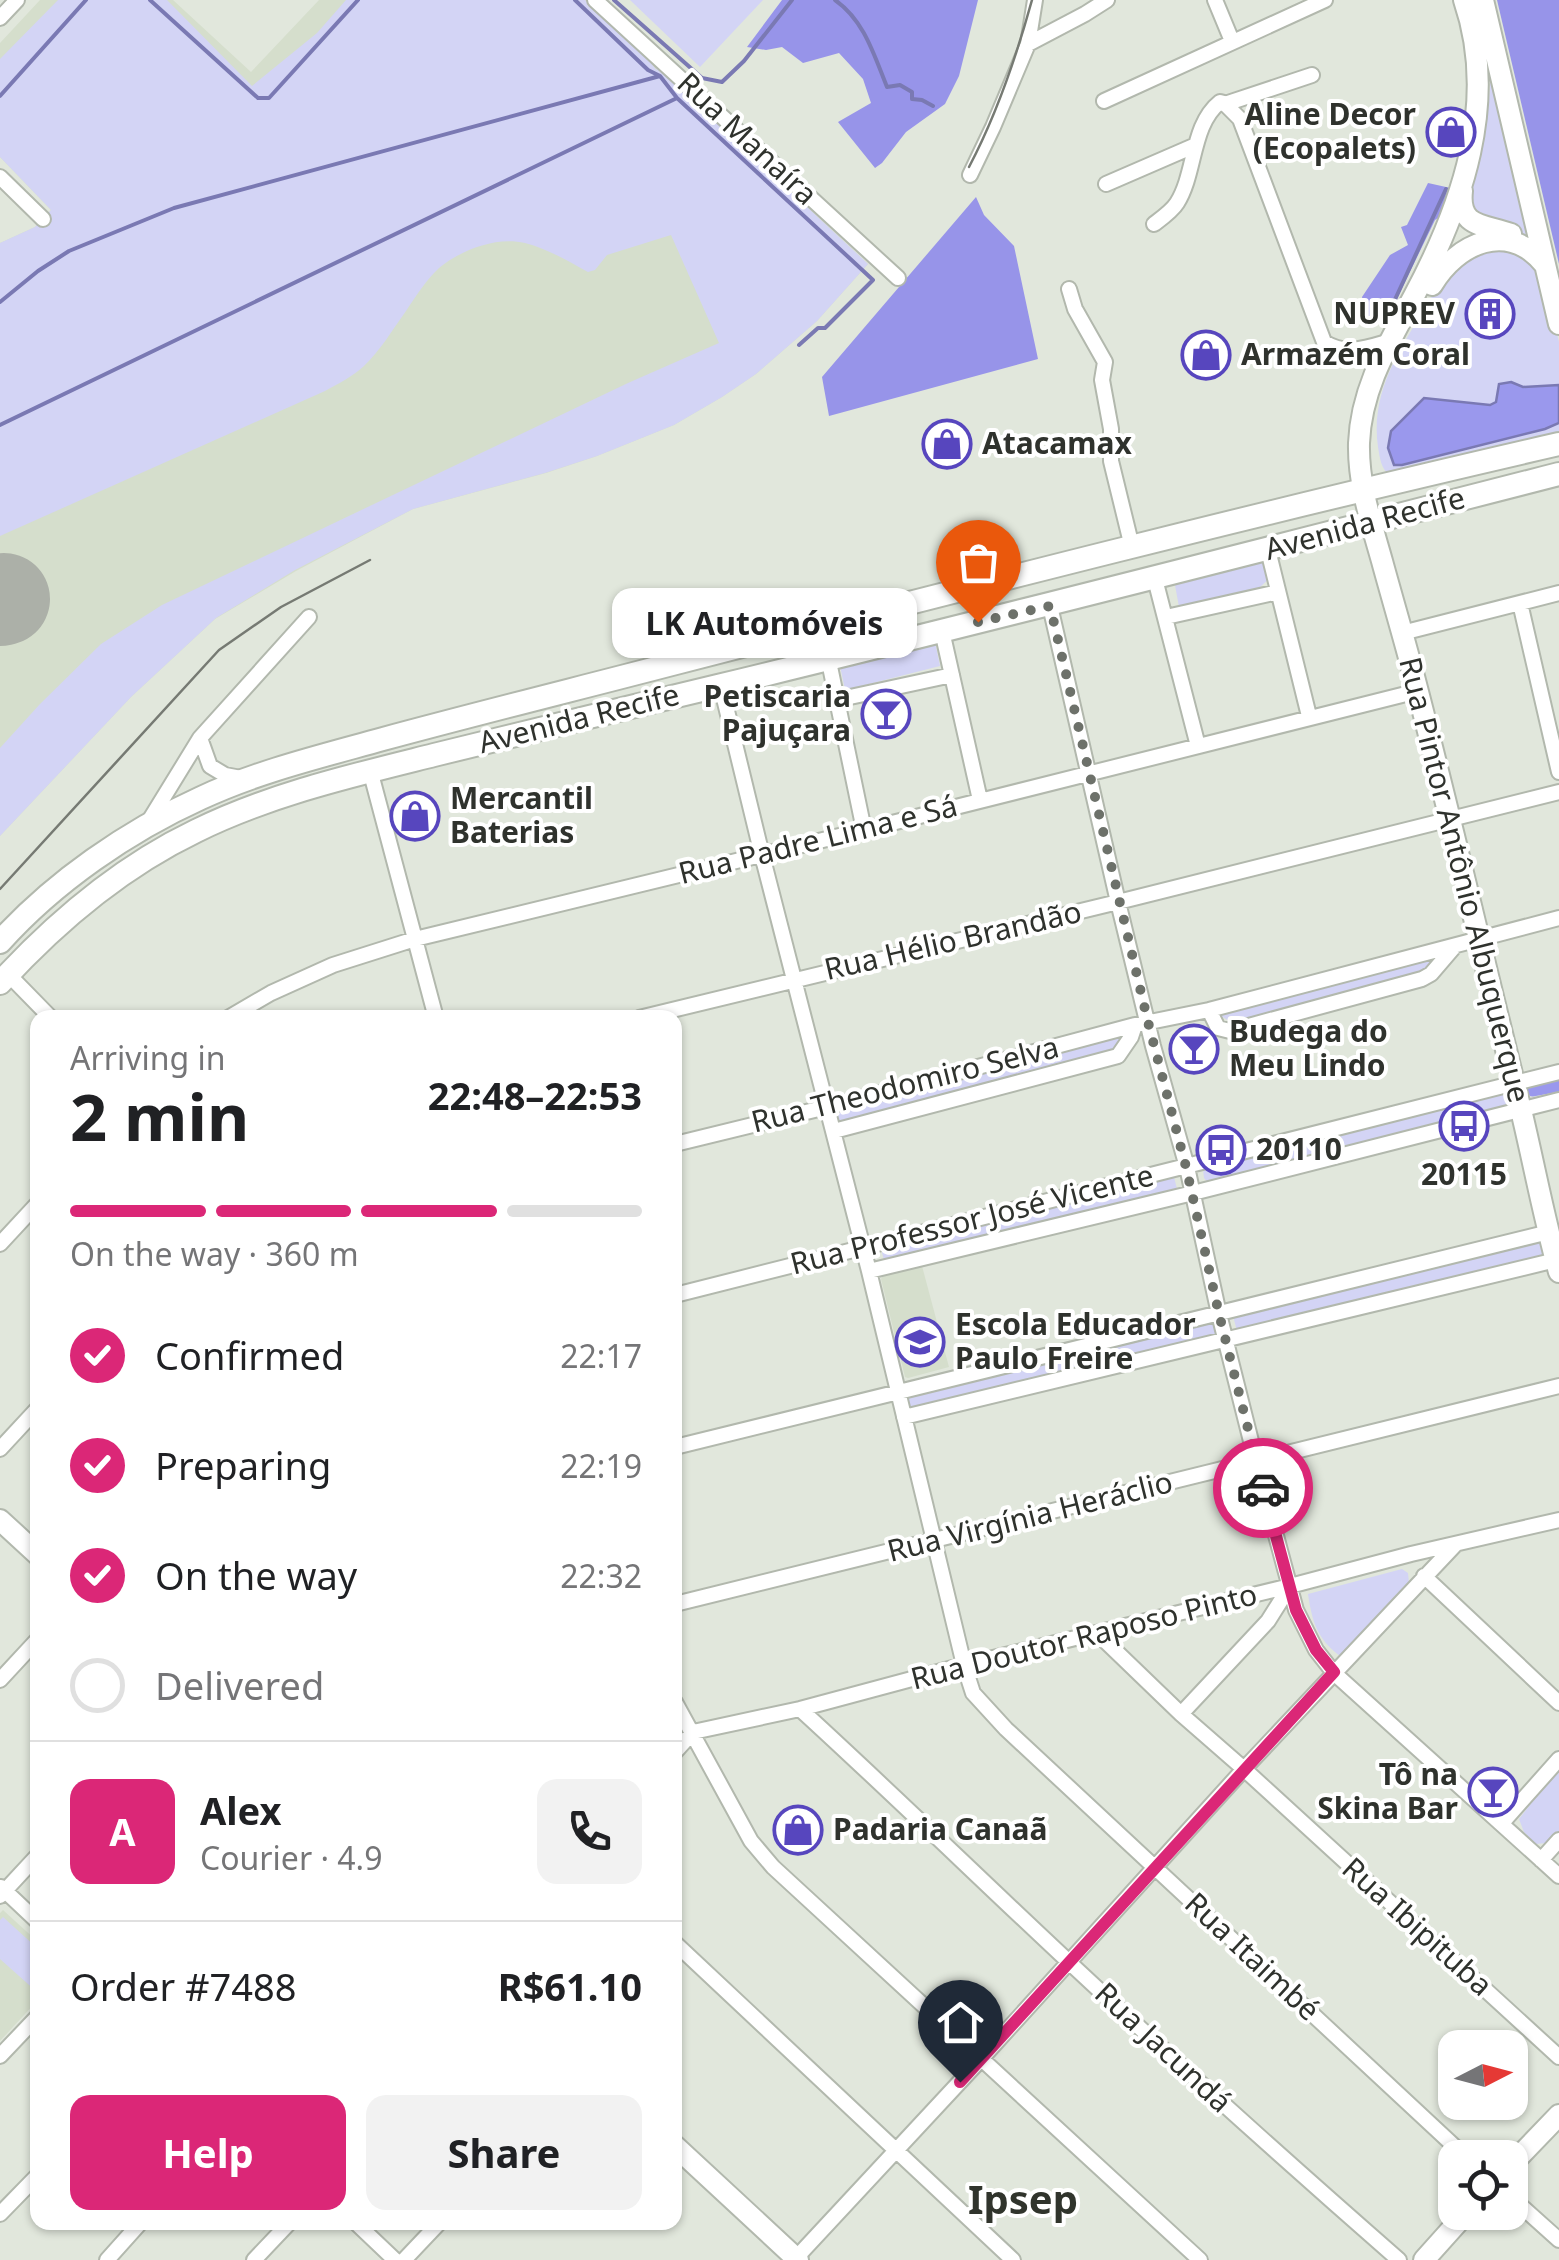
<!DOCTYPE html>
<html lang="en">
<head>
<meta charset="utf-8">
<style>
	body { margin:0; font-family:"Noto Sans",sans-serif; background:#f2f2f2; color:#202124; height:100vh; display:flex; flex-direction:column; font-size:38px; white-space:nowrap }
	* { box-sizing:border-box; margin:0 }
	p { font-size:32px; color:#757577 }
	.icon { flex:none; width:55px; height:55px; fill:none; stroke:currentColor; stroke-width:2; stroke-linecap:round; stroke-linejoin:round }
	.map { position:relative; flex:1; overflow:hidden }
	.side { position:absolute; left:30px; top:1010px; width:652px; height:1220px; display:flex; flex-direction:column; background:#fff; border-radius:20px; box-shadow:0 2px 8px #0004 }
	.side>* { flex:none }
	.needle { width:65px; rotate:84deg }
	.tools { position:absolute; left:1438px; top:2030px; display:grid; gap:20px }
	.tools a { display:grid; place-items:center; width:90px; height:90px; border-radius:20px; background:#fff; box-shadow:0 2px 8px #0004; font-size:50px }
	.pin { position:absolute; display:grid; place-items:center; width:85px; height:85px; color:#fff; margin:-102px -42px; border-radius:50% 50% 50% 0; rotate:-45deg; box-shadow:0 0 10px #0007 }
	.pin .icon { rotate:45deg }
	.courier { position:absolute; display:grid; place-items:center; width:100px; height:100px; margin:-50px; border:8px solid #db2777; border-radius:50%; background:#fff; color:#222; box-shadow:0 2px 12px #0007 }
	.bubble { position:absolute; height:70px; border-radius:20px; background:#fff; box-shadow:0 2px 8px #0004; font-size:32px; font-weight:700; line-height:70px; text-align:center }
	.headline em { font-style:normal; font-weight:700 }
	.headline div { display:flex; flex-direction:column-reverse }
	.headline { display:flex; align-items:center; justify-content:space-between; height:170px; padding:0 40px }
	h1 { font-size:65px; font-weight:700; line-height:75px }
	.bar { display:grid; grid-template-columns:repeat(4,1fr); gap:15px 10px; align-content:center; height:120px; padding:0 40px }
	.bar i { height:12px; border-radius:8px; background:#e0e0e0 }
	.bar .current { background:#db2777 }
	.bar p { grid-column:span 4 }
	.line { display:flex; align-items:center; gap:25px; padding:0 40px; border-top:2px solid #e0e0e0 }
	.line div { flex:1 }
	.round { display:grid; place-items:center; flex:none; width:105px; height:105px; border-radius:20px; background:#f2f2f2 }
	ol { padding:0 40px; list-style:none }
	li { display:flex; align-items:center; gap:30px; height:110px }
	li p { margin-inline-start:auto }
	li .icon { padding:10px; border-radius:50%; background:#db2777; color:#fff; stroke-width:4 }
	li:last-child { color:#757577 }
	li i { width:55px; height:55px; border:5px solid #e0e0e0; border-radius:50% }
	.cta { display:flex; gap:20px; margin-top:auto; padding:20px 40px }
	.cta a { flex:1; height:115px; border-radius:20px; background:#db2777; color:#fff; font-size:40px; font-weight:700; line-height:115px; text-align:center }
	.cta a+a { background:#f2f2f2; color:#202124 }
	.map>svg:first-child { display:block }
</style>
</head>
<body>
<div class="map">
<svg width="1559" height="2260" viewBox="0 0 1559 2260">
	<rect width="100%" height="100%" fill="#e1e7dc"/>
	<path fill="#d5decc" d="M40,0h133l78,72 68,-72h268l281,264 -51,57 -61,53 -34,23 -48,28 -77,31 -51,17 -133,36 -117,62 -81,48 -84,78 -131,139v-593l35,-16 16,-17 -51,-53v-114z
		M922,1266l27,101 -41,11 -3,-1 -24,-98 2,-4z
		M3,1910l35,32 -1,59 -37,40v-128z"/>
	<path fill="#d3d4f5" d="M58,0h109l85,86 65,-53 29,-33h239l58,53 14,18 -2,-6 213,199 -51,57 -61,53 -34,23 -48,28 -77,31 -52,17 -132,36 -118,61 -79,48 -85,79 -131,139v-88l40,-44 61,-60 61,-39 466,-222 91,-40 -48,-108 -64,20 -12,15 -7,2c-20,-11 -40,-23 -63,-29 -29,-7 -64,7 -86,25 -13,12 -23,28 -33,43 -13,18 -26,40 -42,55 -11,10 -26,18 -39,25l-325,145v-293l35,-16 16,-17 -51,-53v-98z
		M630,0h133l-63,67z
		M1491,45l45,196 -19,-10 -26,-7 -25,-20c20,-56 25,-99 25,-159z
		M1503,245l33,21 11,26 12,50v93l-170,40c-8,-7 -9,-16 -11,-28 -8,-54 22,-99 50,-143 8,-14 17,-35 31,-44 11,-8 31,-11 44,-15z
		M1264,560l6,18 -10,9 -81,20 -4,-22 2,-8z
		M934,637l6,29 -95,24 -6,-29z
		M1447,948l-23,26 -193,48 -10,-6 2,-6z
		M1133,1027l-17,28 -277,72 -5,-19z
		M1506,1088l5,17 -302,79 -5,-6 -1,-9z
		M1173,1173l4,16 -293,71 -3,-11z
		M1542,1235l5,23 -310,73 -5,-19z
		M1213,1320l4,15 -310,80 -5,-19z
		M1402,1569l6,4 1,10 -69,73c-23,-17 -28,-35 -32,-62z
		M1559,1767v65l-13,11 -10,1 -12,-12 -5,-13z
		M3,1917l34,31v44l-37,-33v-39z"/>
	<path fill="#9794e9" d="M782,0h196l-19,76 -14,28 -39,28 -24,31 -7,5 -37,-46 33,-19 -8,-24 -24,-26 -36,10 -21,-16 -16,3 -19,-3z
		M1497,0h62v264z
		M1428,183l27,6 -9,23 -11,8 -45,93 -24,7 -4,-23 28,-42 18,-10 -7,-18 6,-2z
		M976,197l8,18 30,31 24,113 -209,57 -7,-39z"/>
	<path fill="#9a98ed" stroke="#7a79b3" stroke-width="2.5" d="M1511,382l12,5 36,-2v38l-14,6 -143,36h-8l-6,-17 3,-17 33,-33 66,7 6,-3 3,-18z"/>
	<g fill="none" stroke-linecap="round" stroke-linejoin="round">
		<path stroke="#7a79b3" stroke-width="4" d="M150,0l108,98h11l89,-98
			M575,0l73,70 12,6 17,22 196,182 -48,48h-7l-19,17
			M614,0l88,78 20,4 22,-21 48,-61
			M835,0c29,20 39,55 52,87l13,-2 12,7v7l10,1 11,6
			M0,96l86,-96
			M0,302l38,-31 31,-20 105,-43 486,-132
			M1386,319l60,-130
			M0,425l677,-327"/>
		<path stroke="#9a98ed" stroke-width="15" d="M1533,1089l26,-5"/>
		<path stroke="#acb0a8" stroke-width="92" d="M0,600l4,-1"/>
		<g stroke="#b2b8ad" stroke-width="18">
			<path id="minor" d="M595,0l303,278
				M1215,0l17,41
				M0,18l17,-18
				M1028,44l57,-30 22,-14
				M1104,101l221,-101
				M1225,104l87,-29
				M970,175l23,-48 35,-83 7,-44
				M0,177l43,42
				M1106,184l90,-39
				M1154,224c8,-6 18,-13 23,-21 19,-30 14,-78 43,-101l4,1 16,16 84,223c22,14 42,6 66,-1
				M1069,289l6,20 30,53 -3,18 9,49v32l21,86
				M1268,550l41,166
				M1155,579l43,167
				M1520,603l39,169
				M1050,606l68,296 35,144 34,121 32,147 37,147 40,149 20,40 18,23 225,203
				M1166,617l112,-25
				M942,631l38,169
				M1402,633l157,-40
				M828,657l36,173
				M721,686l41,169 107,416 95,394 9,28 33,36 461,429
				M836,700l116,-25
				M200,738l10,28 15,9 16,3
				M370,770l66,248
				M149,821l51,-83 109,-121
				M8,974l43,44
				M1209,1010l9,18 12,3 192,-52 9,-5 24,-28
				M228,1018l43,-25 62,-28 82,-26 449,-109 554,-139
				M639,1018l479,-116 441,-110
				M834,1131l284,-75 13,-19 4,-12
				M675,1144l160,-39 300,-80 74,-15 350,-92
				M0,1244l38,-41
				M869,1271l324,-78 366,-93
				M675,1295l884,-223
				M904,1417l652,-157
				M675,1447l874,-215
				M0,1449l38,-41
				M1424,1576l135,127
				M675,1604l884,-218
				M1098,1634l83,80 63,55 315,288
				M0,1680l38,-41
				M675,1702l76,139 22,26 427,393
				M800,1709c92,84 181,171 271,255 108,101 217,199 328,296
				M1181,1714l87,-93 22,-35
				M675,1752l18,-20 107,-23 164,-44 326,-79 121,-32 148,-34
				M1502,1823l57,-64
				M1541,1860l18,-20
				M1,1887l37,35
				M0,1896l38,-41
				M675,1943l338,317
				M0,2056l38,-40
				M1510,2196l49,44
				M0,2214l38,-39
				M355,2222l40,38
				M796,2258l186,-200 262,-289 211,-224
				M107,2260l34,-38
				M254,2260l36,-38
				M404,2260l36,-38"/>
		</g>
		<g stroke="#b2b8ad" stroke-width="24">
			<path id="secondary" d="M1464,0c35,102 -2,206 -50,296 -25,47 -53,92 -55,147 -1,41 12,79 23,118 12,44 25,87 36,131 36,139 68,279 103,418 13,54 23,109 38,162
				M1483,0l76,324
				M1462,191c-4,37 22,33 49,43
				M1432,285c25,-42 76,-65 112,-21
				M0,1520l38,35
				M675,2146l123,114
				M1510,2166l49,-51
				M1424,2260l43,-48"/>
		</g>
		<g stroke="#b2b8ad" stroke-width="26">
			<path id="primary" d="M0,942c54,-60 128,-111 201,-144 58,-27 121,-42 182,-59 96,-26 193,-50 289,-75 295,-76 590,-152 887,-220
				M0,983c56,-61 121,-116 196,-152 75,-37 158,-56 238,-76 95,-24 189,-46 284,-69 281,-68 561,-140 841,-212"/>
		</g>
		<use href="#minor" stroke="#fff" stroke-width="14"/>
		<use href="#secondary" stroke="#fff" stroke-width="20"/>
		<use href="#primary" stroke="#fff" stroke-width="22"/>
		<path stroke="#767a73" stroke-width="2.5" d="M969,167c28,-53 47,-109 63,-167
			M0,889l219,-239 62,-43 89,-47"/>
	</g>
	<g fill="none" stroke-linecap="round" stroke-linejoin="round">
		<path stroke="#6d716a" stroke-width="10" stroke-dasharray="0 18" d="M978,622l72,-16 98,416 38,145 33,147 44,174"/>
		<path stroke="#db2777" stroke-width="12" d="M960,2082l374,-410 -18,-22 -20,-40 -33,-122"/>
	</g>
	<defs>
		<g id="shop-ring" transform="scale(2.5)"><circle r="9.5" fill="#fff" stroke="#5746be" stroke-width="1.5"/><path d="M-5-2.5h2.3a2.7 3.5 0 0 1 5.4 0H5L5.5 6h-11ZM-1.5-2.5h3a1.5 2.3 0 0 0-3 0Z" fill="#5746be"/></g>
		<g id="building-ring" transform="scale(2.5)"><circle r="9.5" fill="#fff" stroke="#5746be" stroke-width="1.5"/><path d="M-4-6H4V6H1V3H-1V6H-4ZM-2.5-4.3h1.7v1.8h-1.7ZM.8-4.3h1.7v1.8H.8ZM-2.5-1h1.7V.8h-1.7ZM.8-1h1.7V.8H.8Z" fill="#5746be"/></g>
		<g id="bar-ring" transform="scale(2.5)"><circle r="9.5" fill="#fff" stroke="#5746be" stroke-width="1.5"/><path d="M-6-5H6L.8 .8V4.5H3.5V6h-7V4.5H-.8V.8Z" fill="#5746be"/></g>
		<g id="bus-ring" transform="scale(2.5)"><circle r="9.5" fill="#fff" stroke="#5746be" stroke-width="1.5"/><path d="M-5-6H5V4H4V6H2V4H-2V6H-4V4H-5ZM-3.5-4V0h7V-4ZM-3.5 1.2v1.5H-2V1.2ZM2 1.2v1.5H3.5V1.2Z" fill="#5746be"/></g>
		<g id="school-ring" transform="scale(2.5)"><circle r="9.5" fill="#fff" stroke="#5746be" stroke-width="1.5"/><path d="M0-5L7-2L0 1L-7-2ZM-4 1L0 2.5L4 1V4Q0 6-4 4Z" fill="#5746be"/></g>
	</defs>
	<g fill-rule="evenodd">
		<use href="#shop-ring" x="1451" y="132"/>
		<use href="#building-ring" x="1490" y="314"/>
		<use href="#shop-ring" x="1206" y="355"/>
		<use href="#shop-ring" x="947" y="444"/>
		<use href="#bar-ring" x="886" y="714"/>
		<use href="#shop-ring" x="415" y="816"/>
		<use href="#bar-ring" x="1194" y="1049"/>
		<use href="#bus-ring" x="1464" y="1126"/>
		<use href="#bus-ring" x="1221" y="1150"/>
		<use href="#school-ring" x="920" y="1342"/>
		<use href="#bar-ring" x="1493" y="1792"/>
		<use href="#shop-ring" x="798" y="1830"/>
	</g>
	<g text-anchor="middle" stroke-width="8" stroke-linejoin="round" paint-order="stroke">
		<g font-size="30" font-weight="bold" fill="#2f322d" stroke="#fff" text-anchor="start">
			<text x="1416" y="125" text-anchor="end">Aline Decor<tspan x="1416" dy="34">(Ecopalets)</tspan></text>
			<text x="1455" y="324" text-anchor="end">NUPREV</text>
			<text x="1241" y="365">Armazém Coral</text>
			<text x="982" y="454">Atacamax</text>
			<text x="851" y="707" text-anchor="end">Petiscaria<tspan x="851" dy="34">Pajuçara</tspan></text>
			<text x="450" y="809">Mercantil<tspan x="450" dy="34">Baterias</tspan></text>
			<text x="1229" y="1042">Budega do<tspan x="1229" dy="34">Meu Lindo</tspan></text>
			<text x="1256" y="1160">20110</text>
			<text x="1464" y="1185" text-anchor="middle">20115</text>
			<text x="955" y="1335">Escola Educador<tspan x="955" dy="34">Paulo Freire</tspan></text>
			<text x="1458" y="1785" text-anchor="end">Tô na<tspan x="1458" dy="34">Skina Bar</tspan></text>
			<text x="833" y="1840">Padaria Canaã</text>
		</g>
		<g font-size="30" fill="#2f322d" stroke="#fff">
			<text transform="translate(747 139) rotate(43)" y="10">Rua Manaíra</text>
			<text transform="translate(1365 524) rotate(-15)" y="10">Avenida Recife</text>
			<text transform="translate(579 719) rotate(-14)" y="10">Avenida Recife</text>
			<text transform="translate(818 840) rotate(-14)" y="10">Rua Padre Lima e Sá</text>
			<text transform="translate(1464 880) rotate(76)" y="10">Rua Pintor Antônio Albuquerque</text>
			<text transform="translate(953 941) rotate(-13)" y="10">Rua Hélio Brandão</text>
			<text transform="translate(905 1085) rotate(-14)" y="10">Rua Theodomiro Selva</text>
			<text transform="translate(972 1220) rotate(-14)" y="10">Rua Professor José Vicente</text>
			<text transform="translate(1030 1517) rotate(-14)" y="10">Rua Virgínia Heráclio</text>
			<text transform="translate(1084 1637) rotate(-14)" y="10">Rua Doutor Raposo Pinto</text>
			<text transform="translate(1417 1927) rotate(42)" y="10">Rua Ibipituba</text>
			<text transform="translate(1252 1957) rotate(43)" y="10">Rua Itaimbé</text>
			<text transform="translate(1163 2048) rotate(43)" y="10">Rua Jacundá</text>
		</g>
		<g font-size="40" font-weight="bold" fill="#30342c" stroke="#fff">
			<text x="1023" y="2214">Ipsep</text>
		</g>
	</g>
</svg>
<div class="tools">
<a><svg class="needle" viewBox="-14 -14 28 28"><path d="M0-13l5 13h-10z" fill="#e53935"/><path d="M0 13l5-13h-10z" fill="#757577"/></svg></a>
<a><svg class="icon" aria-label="locate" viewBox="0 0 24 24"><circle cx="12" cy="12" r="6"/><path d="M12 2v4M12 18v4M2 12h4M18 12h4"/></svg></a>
</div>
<div class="pin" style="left:978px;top:622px;background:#ea580c"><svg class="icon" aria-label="bag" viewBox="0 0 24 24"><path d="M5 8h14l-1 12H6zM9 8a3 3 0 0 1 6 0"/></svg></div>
<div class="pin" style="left:960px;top:2082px;background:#1f2937"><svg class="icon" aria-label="home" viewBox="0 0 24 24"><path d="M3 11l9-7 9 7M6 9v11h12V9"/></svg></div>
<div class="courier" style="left:1263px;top:1488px"><svg class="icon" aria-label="car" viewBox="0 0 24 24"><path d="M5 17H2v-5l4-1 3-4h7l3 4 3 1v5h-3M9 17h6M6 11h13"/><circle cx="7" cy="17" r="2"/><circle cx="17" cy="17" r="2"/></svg></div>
<div class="bubble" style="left:612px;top:588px;width:305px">LK Automóveis</div>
<section class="side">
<div class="headline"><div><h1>2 min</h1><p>Arriving in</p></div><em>22:48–22:53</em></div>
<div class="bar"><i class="current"></i><i class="current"></i><i class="current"></i><i></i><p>On the way · 360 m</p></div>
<ol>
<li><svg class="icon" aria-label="check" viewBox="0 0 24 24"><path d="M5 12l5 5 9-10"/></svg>Confirmed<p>22:17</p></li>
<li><svg class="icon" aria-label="check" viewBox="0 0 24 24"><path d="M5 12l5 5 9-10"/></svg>Preparing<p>22:19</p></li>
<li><svg class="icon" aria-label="check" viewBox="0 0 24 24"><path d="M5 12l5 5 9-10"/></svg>On the way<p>22:32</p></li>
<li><i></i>Delivered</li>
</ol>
<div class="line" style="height:180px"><b class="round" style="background:#db2777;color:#fff">A</b><div><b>Alex</b><p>Courier · 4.9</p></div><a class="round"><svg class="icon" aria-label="phone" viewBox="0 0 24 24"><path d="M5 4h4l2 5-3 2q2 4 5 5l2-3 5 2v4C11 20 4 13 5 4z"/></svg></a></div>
<div class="line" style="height:130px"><div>Order #7488</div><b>R$61.10</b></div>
<div class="cta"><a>Help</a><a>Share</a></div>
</section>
</div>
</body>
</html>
